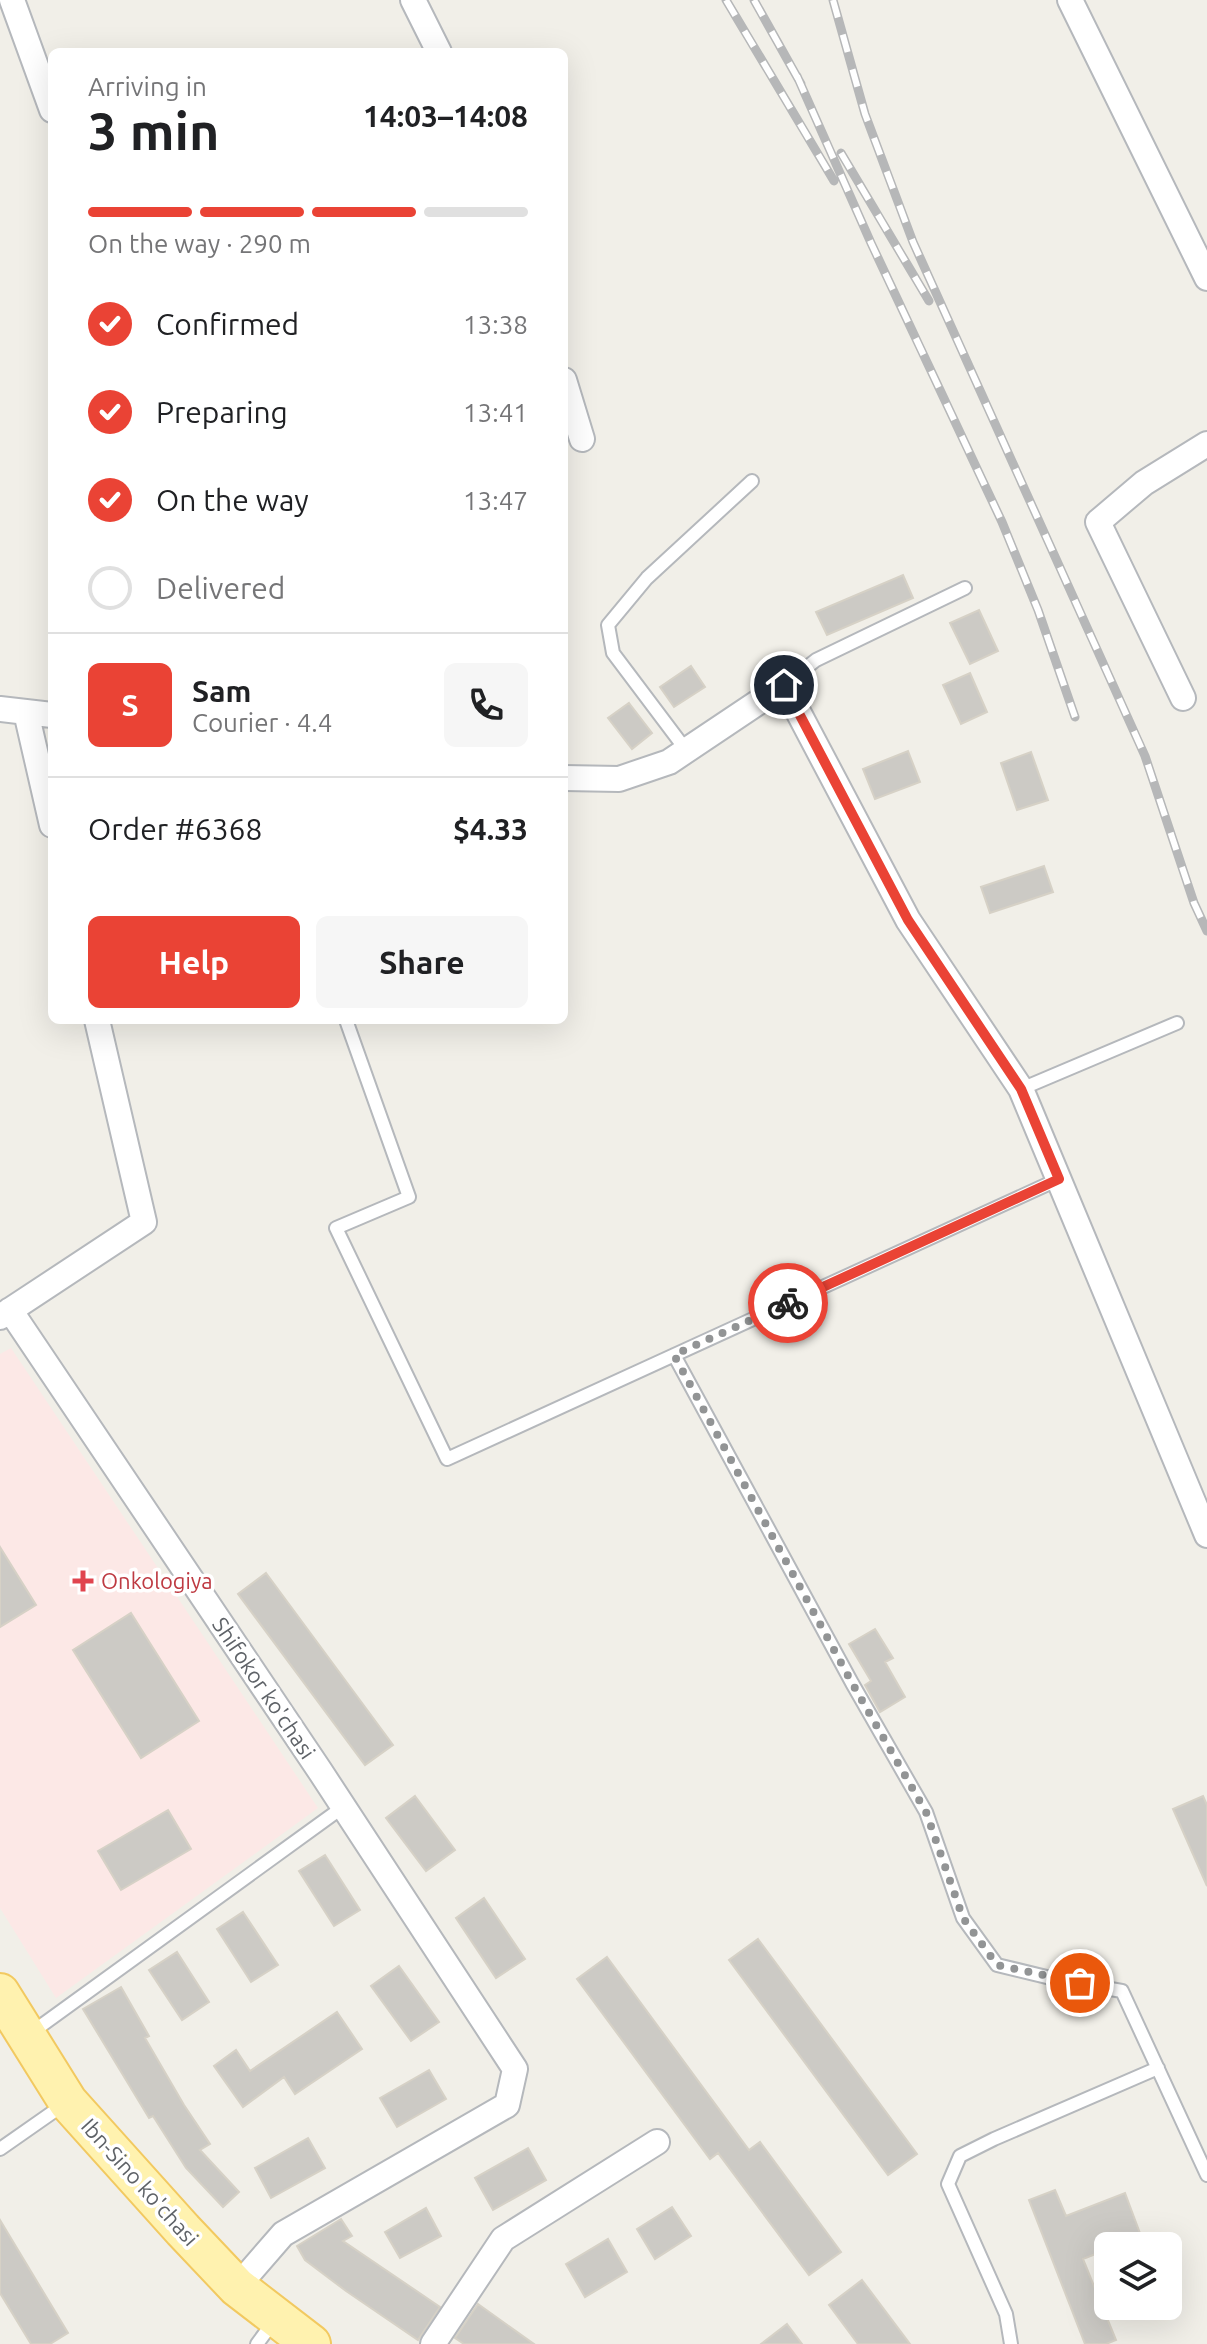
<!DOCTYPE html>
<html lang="en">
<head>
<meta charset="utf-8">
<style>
	body { margin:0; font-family:Ubuntu,sans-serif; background:#f6f6f6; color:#202124; height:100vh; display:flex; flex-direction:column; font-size:30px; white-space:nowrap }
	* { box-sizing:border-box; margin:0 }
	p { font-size:26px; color:#757577 }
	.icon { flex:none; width:44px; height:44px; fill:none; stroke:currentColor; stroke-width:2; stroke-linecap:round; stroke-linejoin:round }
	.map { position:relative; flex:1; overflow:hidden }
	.sheet { position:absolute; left:48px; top:48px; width:520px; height:976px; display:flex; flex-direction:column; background:#fff; border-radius:12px; box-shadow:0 8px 32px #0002 }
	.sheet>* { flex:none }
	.tools { position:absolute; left:1094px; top:2232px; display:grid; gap:16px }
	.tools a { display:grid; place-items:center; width:88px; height:88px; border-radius:12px; background:#fff; box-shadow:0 8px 32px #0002; font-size:40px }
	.pin { position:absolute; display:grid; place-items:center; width:68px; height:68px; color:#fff; margin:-34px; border:4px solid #fff; border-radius:50%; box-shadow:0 2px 8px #0007 }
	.courier { position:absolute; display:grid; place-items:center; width:80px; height:80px; margin:-40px; border:6px solid #ea4335; border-radius:50%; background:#fff; color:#222; box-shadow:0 2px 10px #0007 }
	.headline em { font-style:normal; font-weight:700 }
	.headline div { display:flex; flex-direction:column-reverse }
	.headline { display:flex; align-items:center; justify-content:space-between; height:136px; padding:0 40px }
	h1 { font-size:52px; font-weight:700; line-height:60px }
	.bar { display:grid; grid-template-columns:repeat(4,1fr); gap:12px 8px; align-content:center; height:96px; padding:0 40px }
	.bar i { height:10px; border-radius:6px; background:#e0e0e0 }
	.bar .active { background:#ea4335 }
	.bar p { grid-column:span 4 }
	.line { display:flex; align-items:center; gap:20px; padding:0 40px; border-top:2px solid #e0e0e0 }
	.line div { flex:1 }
	.round { display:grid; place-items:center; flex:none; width:84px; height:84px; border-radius:12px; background:#f6f6f6 }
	ol { padding:0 40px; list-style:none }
	li { display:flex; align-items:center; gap:24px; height:88px }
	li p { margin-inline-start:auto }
	li .icon { padding:8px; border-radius:50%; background:#ea4335; color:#fff; stroke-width:4 }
	li:last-child { color:#757577 }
	li i { width:44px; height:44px; border:4px solid #e0e0e0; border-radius:50% }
	.button { display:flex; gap:16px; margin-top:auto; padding:16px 40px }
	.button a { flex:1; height:92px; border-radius:12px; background:#ea4335; color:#fff; font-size:32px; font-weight:700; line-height:92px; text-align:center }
	.button a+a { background:#f6f6f6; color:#202124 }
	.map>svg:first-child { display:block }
</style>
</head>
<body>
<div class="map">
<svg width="1207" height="2344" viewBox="0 0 1207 2344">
	<rect width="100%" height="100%" fill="#f1efe8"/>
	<path fill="#fce8e6" d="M11,1348l307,460 -262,190 -56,-90v-554z"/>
	<path fill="#cccac5" stroke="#d6d1c6" stroke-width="2" d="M903,575l10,23 -86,37 -11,-23z
		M979,610l19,41 -28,13 -20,-41z
		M691,666l14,21 -31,20 -14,-20z
		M970,673l17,39 -26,12 -18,-39z
		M629,703l23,30 -20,16 -24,-31z
		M908,751l12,31 -45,17 -12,-30z
		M1031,752l17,48 -31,10 -16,-47z
		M1044,866l9,26 -63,21 -9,-26z
		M0,1547l36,58 -36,22z
		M266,1573l127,172 -28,20 -127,-171z
		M131,1613l68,108 -58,37 -68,-108z
		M875,1629l18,29 -8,4 20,35 -25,15 -15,-27 6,-4 -22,-37z
		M415,1796l40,54 -29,21 -40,-53z
		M1203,1796l4,9v81l-34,-77z
		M168,1810l23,39 -70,41 -23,-39z
		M325,1855l35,55 -26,16 -35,-55z
		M484,1898l41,61 -29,19 -40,-60z
		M243,1912l35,53 -27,17 -34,-53z
		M758,1939l159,215 -29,21 -159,-215z
		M177,1952l32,50 -27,18 -33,-50z
		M607,1957l142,193 11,-8 81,110 -32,23 -91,-122 -8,6 -133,-180z
		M399,1966l40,56 -28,19 -40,-55z
		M121,1987l28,49 -4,2 39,67 26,39 -10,6 39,42 -16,15 -37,-39 -33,-52 -4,2 -66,-109z
		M337,2012l25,37 -67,45 -11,-17 -41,30 -29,-41 22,-16 14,21z
		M429,2070l17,29 -49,28 -17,-29z
		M308,2138l17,30 -54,30 -16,-30z
		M528,2148l18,32 -53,30 -18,-32z
		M1055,2190l11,26 59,-23 16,43 -26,10h-7v3l-25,10 33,81 -10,4h-21l-56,-144z
		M672,2207l19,29 -36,23 -18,-30z
		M426,2208l15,28 -41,22 -15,-26z
		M341,2219l11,17 -9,5 97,66 -22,33 -72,-49 -41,-31 -8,-14z
		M0,2220l68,113 -18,11h-19l-31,-51z
		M608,2239l19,33 -42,25 -19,-33z
		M862,2280l48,64h-52l-29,-39z
		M478,2304l56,40h-70l-9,-6z
		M787,2324l15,20h-41z"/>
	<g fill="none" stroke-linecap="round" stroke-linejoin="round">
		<g stroke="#b5b8bc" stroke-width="16">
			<path id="service" d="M784,685l32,-25 149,-72
				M686,750l-73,-97 -5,-28 39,-47 105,-97
				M346,1020l63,177 -73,31 111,231 612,-280
				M1021,1089l156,-66
				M674,1355l178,328 74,129 37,106 34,47 62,15 63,11 85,184
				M31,2033l312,-226
				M0,2149l63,-44
				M257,2344l17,-23
				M1011,2344l-5,-30 -58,-130 12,-28 34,-17 164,-71"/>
		</g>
		<g stroke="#b5b8bc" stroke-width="28">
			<path id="minor" d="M12,0l40,110
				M413,0l26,52
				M1070,0l137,278
				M564,380l18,59
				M1183,698l-85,-176 46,-39 63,-39
				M0,709l52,6
				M26,712l26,113
				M564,778l55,1 50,-17 115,-77 124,235 113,169 186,446
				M10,1310l310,461 195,298 -8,36 -224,129 -46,53
				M0,1317l144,-95 -47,-202
				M433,2344l70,-105 154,-97"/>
		</g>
		<g stroke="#f2c960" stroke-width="42">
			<path id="primary" d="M0,1993l68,109 115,128 54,57 74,57"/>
		</g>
		<use href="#service" stroke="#fff" stroke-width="12"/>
		<use href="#minor" stroke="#fff" stroke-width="24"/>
		<use href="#primary" stroke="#fff2af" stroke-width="38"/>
		<g stroke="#b6b7b8" stroke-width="9">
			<path id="rail" d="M726,0l108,181
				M754,0l47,84
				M833,0l32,114 48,128 232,514 49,147 13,28
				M797,76l74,167 131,279 36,88 37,107
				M841,153l88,148"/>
		</g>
		<use href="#rail" stroke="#fff" stroke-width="6" stroke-dasharray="18" stroke-linecap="butt"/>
	</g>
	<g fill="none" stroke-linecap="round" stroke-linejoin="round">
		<path stroke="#929495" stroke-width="8" stroke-dasharray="0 14.4" d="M788,1303l-114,52 178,328 74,129 37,106 34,47 83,18"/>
		<path stroke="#ea4335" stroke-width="10" d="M784,685l124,235 113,169 38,90 -271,124"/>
	</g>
	<path fill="#e0444e" stroke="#fff" stroke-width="3" d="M79 1569h8v8h8v8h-8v8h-8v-8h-8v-8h8z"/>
	<g text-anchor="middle" stroke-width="7" stroke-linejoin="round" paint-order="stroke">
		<g font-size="22" fill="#be3a42" stroke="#fff" text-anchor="start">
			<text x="101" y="1589">Onkologiya</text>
		</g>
		<g font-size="22" fill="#5f6368" stroke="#fff">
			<text transform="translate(264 1688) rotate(56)" y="8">Shifokor ko'chasi</text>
			<text transform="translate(140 2182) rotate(48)" y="8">Ibn-Sino ko'chasi</text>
		</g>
	</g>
</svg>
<div class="tools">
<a><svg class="icon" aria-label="layers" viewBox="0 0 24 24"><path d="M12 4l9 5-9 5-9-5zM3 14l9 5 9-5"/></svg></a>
</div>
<div class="pin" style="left:1080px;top:1983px;background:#ea580c"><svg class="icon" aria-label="bag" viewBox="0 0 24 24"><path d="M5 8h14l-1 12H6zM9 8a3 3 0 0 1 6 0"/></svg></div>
<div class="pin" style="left:784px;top:685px;background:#1f2937"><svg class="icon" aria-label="home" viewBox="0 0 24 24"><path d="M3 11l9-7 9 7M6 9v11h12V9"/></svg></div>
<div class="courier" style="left:788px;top:1303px"><svg class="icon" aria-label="bike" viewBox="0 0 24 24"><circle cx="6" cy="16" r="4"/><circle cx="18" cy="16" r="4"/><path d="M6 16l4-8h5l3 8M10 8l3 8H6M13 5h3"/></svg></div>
<section class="sheet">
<div class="headline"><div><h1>3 min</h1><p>Arriving in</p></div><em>14:03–14:08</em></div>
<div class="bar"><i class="active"></i><i class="active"></i><i class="active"></i><i></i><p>On the way · 290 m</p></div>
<ol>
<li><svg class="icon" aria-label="check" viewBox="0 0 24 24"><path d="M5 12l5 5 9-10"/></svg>Confirmed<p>13:38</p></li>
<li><svg class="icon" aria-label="check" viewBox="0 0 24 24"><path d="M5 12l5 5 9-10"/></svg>Preparing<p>13:41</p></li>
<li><svg class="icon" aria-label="check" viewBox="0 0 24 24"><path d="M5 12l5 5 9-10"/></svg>On the way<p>13:47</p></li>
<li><i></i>Delivered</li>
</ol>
<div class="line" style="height:144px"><b class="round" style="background:#ea4335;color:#fff">S</b><div><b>Sam</b><p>Courier · 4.4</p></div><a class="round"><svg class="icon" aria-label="phone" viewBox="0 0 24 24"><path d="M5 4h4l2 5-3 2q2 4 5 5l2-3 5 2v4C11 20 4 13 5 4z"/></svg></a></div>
<div class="line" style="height:104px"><div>Order #6368</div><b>$4.33</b></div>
<div class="button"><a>Help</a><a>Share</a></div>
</section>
</div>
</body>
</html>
